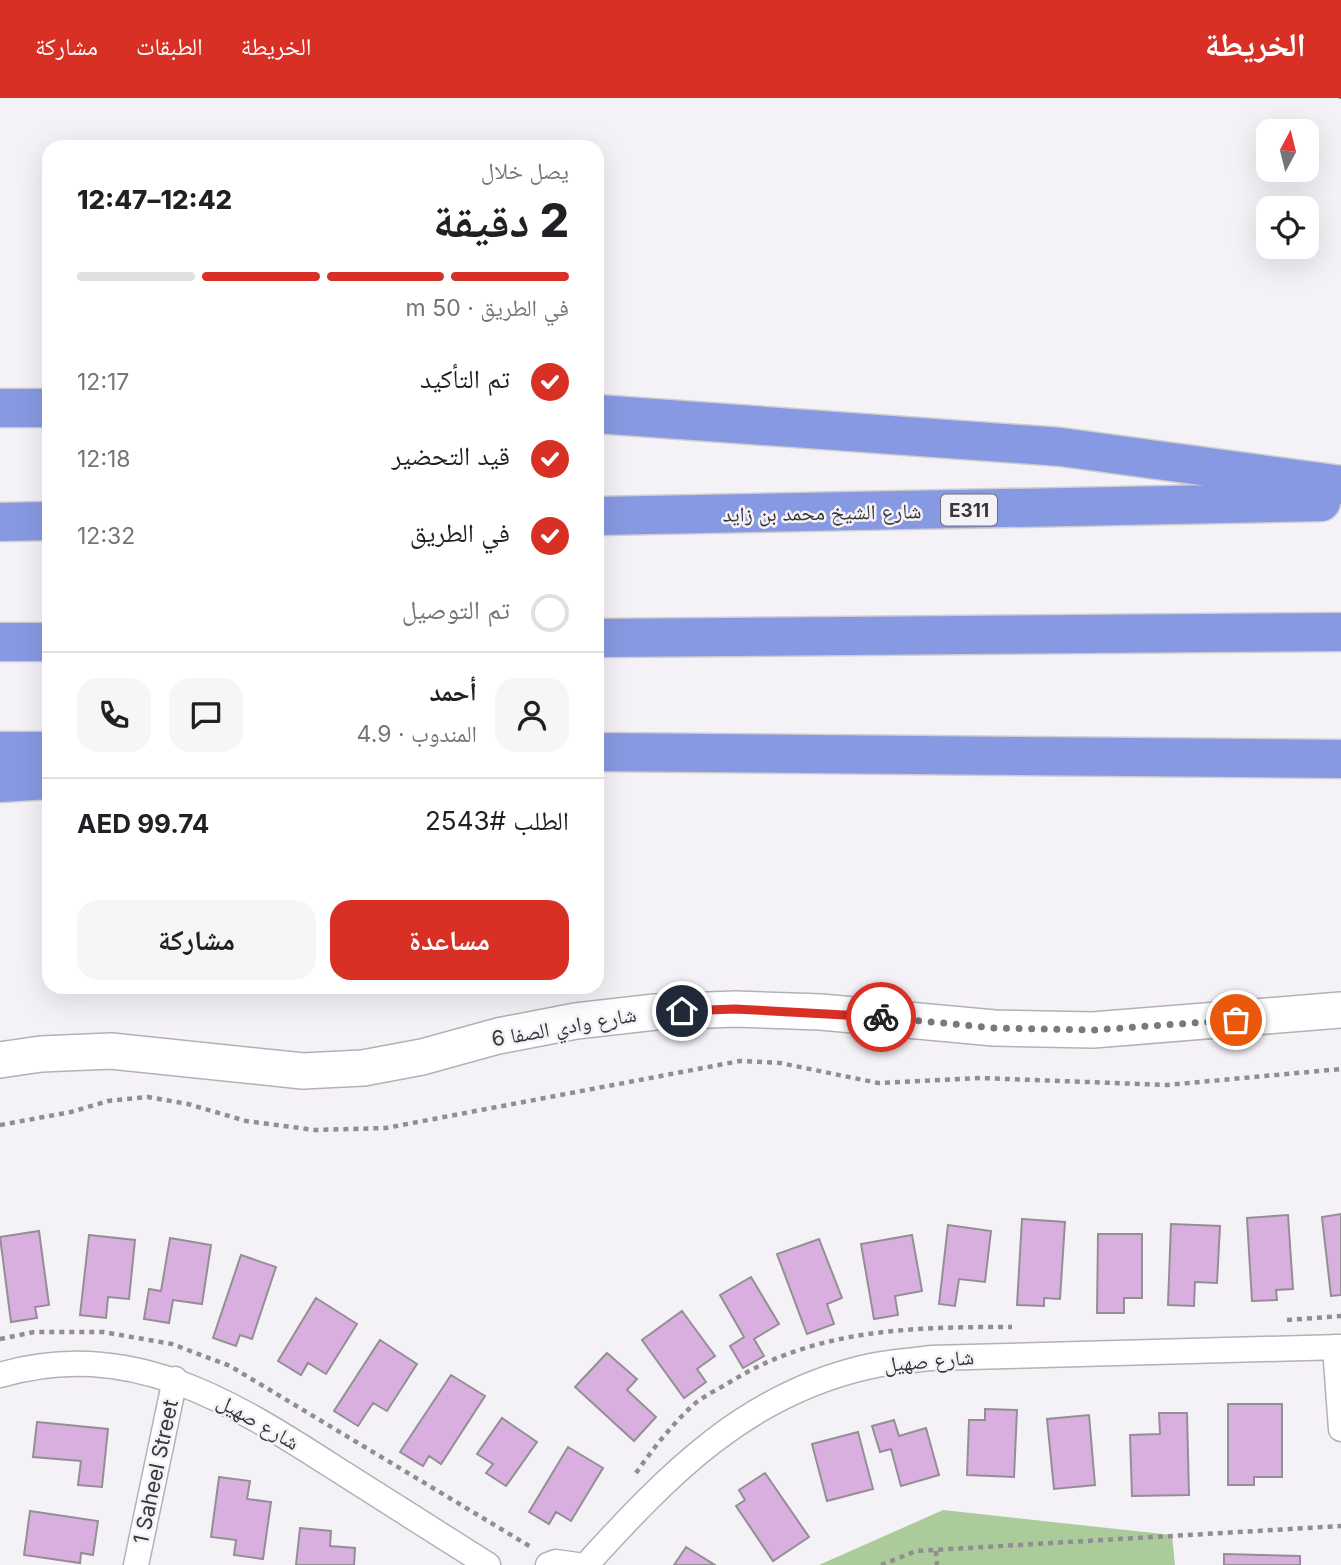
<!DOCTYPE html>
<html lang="ar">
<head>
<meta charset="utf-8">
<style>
	body { margin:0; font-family:Inter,"Noto Naskh Arabic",sans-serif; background:#f6f6f6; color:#202124; direction:rtl; height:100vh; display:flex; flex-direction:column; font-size:26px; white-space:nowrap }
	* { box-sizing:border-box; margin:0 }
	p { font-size:23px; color:#757577 }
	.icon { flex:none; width:38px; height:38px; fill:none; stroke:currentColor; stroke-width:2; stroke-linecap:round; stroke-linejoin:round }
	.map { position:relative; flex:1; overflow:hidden; direction:ltr }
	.side { position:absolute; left:42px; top:42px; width:562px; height:854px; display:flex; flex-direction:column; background:#fff; border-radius:21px; box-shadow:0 7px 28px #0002; direction:rtl }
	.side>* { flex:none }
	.needle { width:46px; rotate:7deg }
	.buttons { position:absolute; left:1256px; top:21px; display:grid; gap:14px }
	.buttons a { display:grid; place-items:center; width:63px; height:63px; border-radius:14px; background:#fff; box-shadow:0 7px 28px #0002; font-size:35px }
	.pin { position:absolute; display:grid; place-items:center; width:60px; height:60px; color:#fff; margin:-30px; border:4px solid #fff; border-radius:50%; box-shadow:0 2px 7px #0007 }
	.courier { position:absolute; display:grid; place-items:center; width:70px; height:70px; margin:-35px; border:5px solid #d93025; border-radius:50%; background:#fff; color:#222; box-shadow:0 2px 9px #0007 }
	.headline em { font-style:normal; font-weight:800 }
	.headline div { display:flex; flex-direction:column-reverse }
	.headline { display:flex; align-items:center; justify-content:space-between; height:119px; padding:0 35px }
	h1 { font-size:46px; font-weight:800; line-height:52px }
	.bar { display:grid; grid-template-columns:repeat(4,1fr); gap:10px 7px; align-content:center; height:84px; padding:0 35px }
	.bar i { height:9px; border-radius:5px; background:#e0e0e0 }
	.bar .selected { background:#d93025 }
	.bar p { grid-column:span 4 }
	.line { display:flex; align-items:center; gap:18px; padding:0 35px; border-top:2px solid #e0e0e0 }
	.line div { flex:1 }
	.round { display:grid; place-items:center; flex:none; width:74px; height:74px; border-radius:21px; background:#f6f6f6 }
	ol { padding:0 35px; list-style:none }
	li { display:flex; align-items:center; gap:21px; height:77px }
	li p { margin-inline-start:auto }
	li .icon { padding:7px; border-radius:50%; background:#d93025; color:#fff; stroke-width:4 }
	li:last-child { color:#757577 }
	li i { width:38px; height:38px; border:4px solid #e0e0e0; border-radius:50% }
	.primary-button { display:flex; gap:14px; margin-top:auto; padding:14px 35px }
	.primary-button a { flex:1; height:80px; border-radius:21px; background:#d93025; color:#fff; font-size:28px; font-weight:800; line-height:80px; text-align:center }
	.primary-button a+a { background:#f6f6f6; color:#202124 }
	header { display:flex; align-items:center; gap:42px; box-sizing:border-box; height:98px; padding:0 35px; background:#d93025; color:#fff }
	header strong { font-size:33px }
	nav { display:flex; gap:38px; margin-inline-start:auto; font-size:24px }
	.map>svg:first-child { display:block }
</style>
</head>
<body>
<header>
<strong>الخريطة</strong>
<nav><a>الخريطة</a><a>الطبقات</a><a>مشاركة</a></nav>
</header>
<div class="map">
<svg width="1341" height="1467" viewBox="0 0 1341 1467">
	<rect width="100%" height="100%" fill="#f5f2f7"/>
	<path fill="#abcb9a" d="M943,1412l229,25 3,30h-356z"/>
	<path fill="#d8afdf" stroke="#938f94" stroke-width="2" d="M1341,1116v81l-10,1 -9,-79z
		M1288,1117l5,74 -17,1 1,10 -25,1 -5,-83z
		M1022,1121l43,3 -5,77 -16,-1v8l-27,-1z
		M1171,1126l49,2 -3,57 -22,-1 -1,24 -26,-1z
		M948,1127l43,6 -6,51 -26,-3 -4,27 -16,-2z
		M39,1133l10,74 -14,2 2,11 -26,4 -11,-85z
		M1098,1136h44v64h-18v15h-27z
		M89,1137l46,5 -6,59 -21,-2 -2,21 -26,-3z
		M912,1137l10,56 -27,5 3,19 -24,4 -13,-75z
		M170,1140l41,7 -9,59 -29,-4 -4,23 -25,-4 5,-30 12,2z
		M819,1141l23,59 -15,6 7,20 -27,10 -30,-80z
		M241,1157l35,12 -24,72 -12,-4 -4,11 -23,-8z
		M751,1179l28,47 -25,15 10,17 -21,12 -13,-22 14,-9 -24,-42z
		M316,1200l41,26 -31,50 -18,-11 -7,12 -23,-14z
		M682,1213l33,45 -18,13 9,13 -22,16 -42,-58z
		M380,1242l37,24 -30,47 -14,-8 -15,23 -24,-15z
		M607,1255l30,26 -10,11 29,27 -22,24 -59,-54z
		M451,1277l34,21 -44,68 -12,-8 -6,10 -23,-14z
		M1228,1306h54v73h-28v8h-26z
		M985,1311l32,1 -3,67 -47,-2 2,-55h16z
		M1159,1315h28l2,82 -57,1 -2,-61 30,-1z
		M1089,1317l6,70 -41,4 -7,-70z
		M502,1320l35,24 -31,44 -20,-13 7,-9 -16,-10z
		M894,1322l5,16 27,-8 13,47 -38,11 -10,-37 -11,3 -8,-26z
		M37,1324l71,7 -6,58 -24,-2 3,-24 -48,-4z
		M858,1334l15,57 -46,12 -15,-57z
		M568,1349l35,21 -32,53 -15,-9 -7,12 -20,-12z
		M765,1375l44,64 -36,24 -37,-55 9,-6 -6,-10z
		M219,1379l31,4 -3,18 24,3 -8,57 -29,-4 2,-15 -25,-3z
		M30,1413l68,10 -5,34 -12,-2 -1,10 -56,-8z
		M300,1430l31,3 -1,15 25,2 -1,17h-58z
		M686,1449l29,18h-41z
		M1224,1456l76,2v9h-76z"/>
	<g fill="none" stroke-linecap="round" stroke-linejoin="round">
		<g stroke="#b4b0b5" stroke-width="27">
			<path id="street" d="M1335,1249l6,82
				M0,1277c129,-38 231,26 335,93 51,32 102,65 153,97
				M136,1467l39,-186
				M548,1467l8,-3 21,3
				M586,1467c82,-90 160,-172 285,-199 19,-4 39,-5 59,-8l411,-11"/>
		</g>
		<g stroke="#b4b0b5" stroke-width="38">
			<path id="secondary" d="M0,962l41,-6 70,-3 192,20 60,-3 59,-11 76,-21 78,-15 79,-9 80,-3 86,3 173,16 99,2 248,-20"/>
		</g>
		<g stroke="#cfcfcf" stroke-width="41">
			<path id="highway" d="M0,310h49
				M597,316l464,33 280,38
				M597,418l724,-14
				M0,424l49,-1
				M597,540l744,-6
				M0,544h49
				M0,653h49
				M597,654l744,7
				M0,685l49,-3"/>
		</g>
		<path stroke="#908e91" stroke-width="4.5" stroke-dasharray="5 5" stroke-linecap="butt" d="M1341,0v1
			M0,1027l71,-13 37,-11 40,-4 40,7 58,17 69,9 71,-2 354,-67 40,2 98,20 103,-5 186,7 174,-16
			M1287,1222l54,-4
			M0,1241l34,-7h69l69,12 58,22 301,181
			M636,1375c16,-23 34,-46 54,-65 11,-11 27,-18 40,-26 87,-54 184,-55 282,-55
			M936,1453l1,14
			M881,1467l35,-14 425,-25"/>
		<use href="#street" stroke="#fff" stroke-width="24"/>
		<use href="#secondary" stroke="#fff" stroke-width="35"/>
		<use href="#highway" stroke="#8899e3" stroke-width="38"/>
	</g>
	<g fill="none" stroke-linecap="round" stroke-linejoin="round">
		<path stroke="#7a787c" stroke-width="7" stroke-dasharray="0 12.6" d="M881,919l113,11 99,2 143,-10"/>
		<path stroke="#d93025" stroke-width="9" d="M682,913l53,-2 146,8"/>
	</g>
	<g text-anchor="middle" stroke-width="5" stroke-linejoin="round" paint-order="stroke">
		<rect fill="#f5f2f7" stroke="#716f72" stroke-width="2" x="941" y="396.5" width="56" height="31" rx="5"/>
		<g font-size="19" font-weight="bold" fill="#383739">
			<text x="969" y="419">E311</text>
		</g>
		<g font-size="21" fill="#383739" stroke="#f5f2f7">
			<text transform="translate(822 415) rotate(-1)" y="7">شارع الشيخ محمد بن زايد</text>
			<text transform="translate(564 929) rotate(-10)" y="7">شارع وادي الصفا 6</text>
			<text transform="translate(929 1263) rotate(-5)" y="7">شارع صهيل</text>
			<text transform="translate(258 1324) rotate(30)" y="7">شارع صهيل</text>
			<text transform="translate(156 1374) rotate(-78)" y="7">1 Saheel Street</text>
		</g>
	</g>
</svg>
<div class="buttons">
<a><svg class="needle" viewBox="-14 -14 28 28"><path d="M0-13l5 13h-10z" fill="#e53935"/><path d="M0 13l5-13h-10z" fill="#757577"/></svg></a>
<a><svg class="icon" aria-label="locate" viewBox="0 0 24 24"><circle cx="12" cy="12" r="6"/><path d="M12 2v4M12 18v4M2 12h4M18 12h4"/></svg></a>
</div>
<div class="pin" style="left:1236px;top:922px;background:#ea580c"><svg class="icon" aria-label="bag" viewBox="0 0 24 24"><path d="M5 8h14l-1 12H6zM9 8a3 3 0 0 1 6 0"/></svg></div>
<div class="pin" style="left:682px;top:913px;background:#1f2937"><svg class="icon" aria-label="home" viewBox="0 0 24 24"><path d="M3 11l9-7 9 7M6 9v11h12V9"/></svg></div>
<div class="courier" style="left:881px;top:919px"><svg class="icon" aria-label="bike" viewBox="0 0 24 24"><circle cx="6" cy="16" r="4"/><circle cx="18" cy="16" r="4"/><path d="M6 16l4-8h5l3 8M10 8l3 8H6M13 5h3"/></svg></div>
<section class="side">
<div class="headline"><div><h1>2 دقيقة</h1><p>يصل خلال</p></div><em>12:42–12:47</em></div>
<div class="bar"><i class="selected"></i><i class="selected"></i><i class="selected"></i><i></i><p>في الطريق · 50 m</p></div>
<ol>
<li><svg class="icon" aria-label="check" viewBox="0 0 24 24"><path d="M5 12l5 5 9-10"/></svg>تم التأكيد<p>12:17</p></li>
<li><svg class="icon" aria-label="check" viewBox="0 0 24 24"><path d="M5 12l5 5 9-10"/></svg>قيد التحضير<p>12:18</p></li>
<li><svg class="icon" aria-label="check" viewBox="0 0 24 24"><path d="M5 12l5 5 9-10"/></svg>في الطريق<p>12:32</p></li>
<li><i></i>تم التوصيل</li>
</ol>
<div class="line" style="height:126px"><a class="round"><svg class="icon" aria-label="person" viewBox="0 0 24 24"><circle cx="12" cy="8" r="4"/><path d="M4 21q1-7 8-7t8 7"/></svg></a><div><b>أحمد</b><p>المندوب · 4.9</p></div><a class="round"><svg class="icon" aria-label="chat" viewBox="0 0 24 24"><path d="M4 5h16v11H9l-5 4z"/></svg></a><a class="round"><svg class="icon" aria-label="phone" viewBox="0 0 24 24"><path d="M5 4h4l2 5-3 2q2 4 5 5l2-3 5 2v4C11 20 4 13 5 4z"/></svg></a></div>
<div class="line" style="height:91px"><div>الطلب #2543</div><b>AED 99.74</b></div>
<div class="primary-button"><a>مساعدة</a><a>مشاركة</a></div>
</section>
</div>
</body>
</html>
